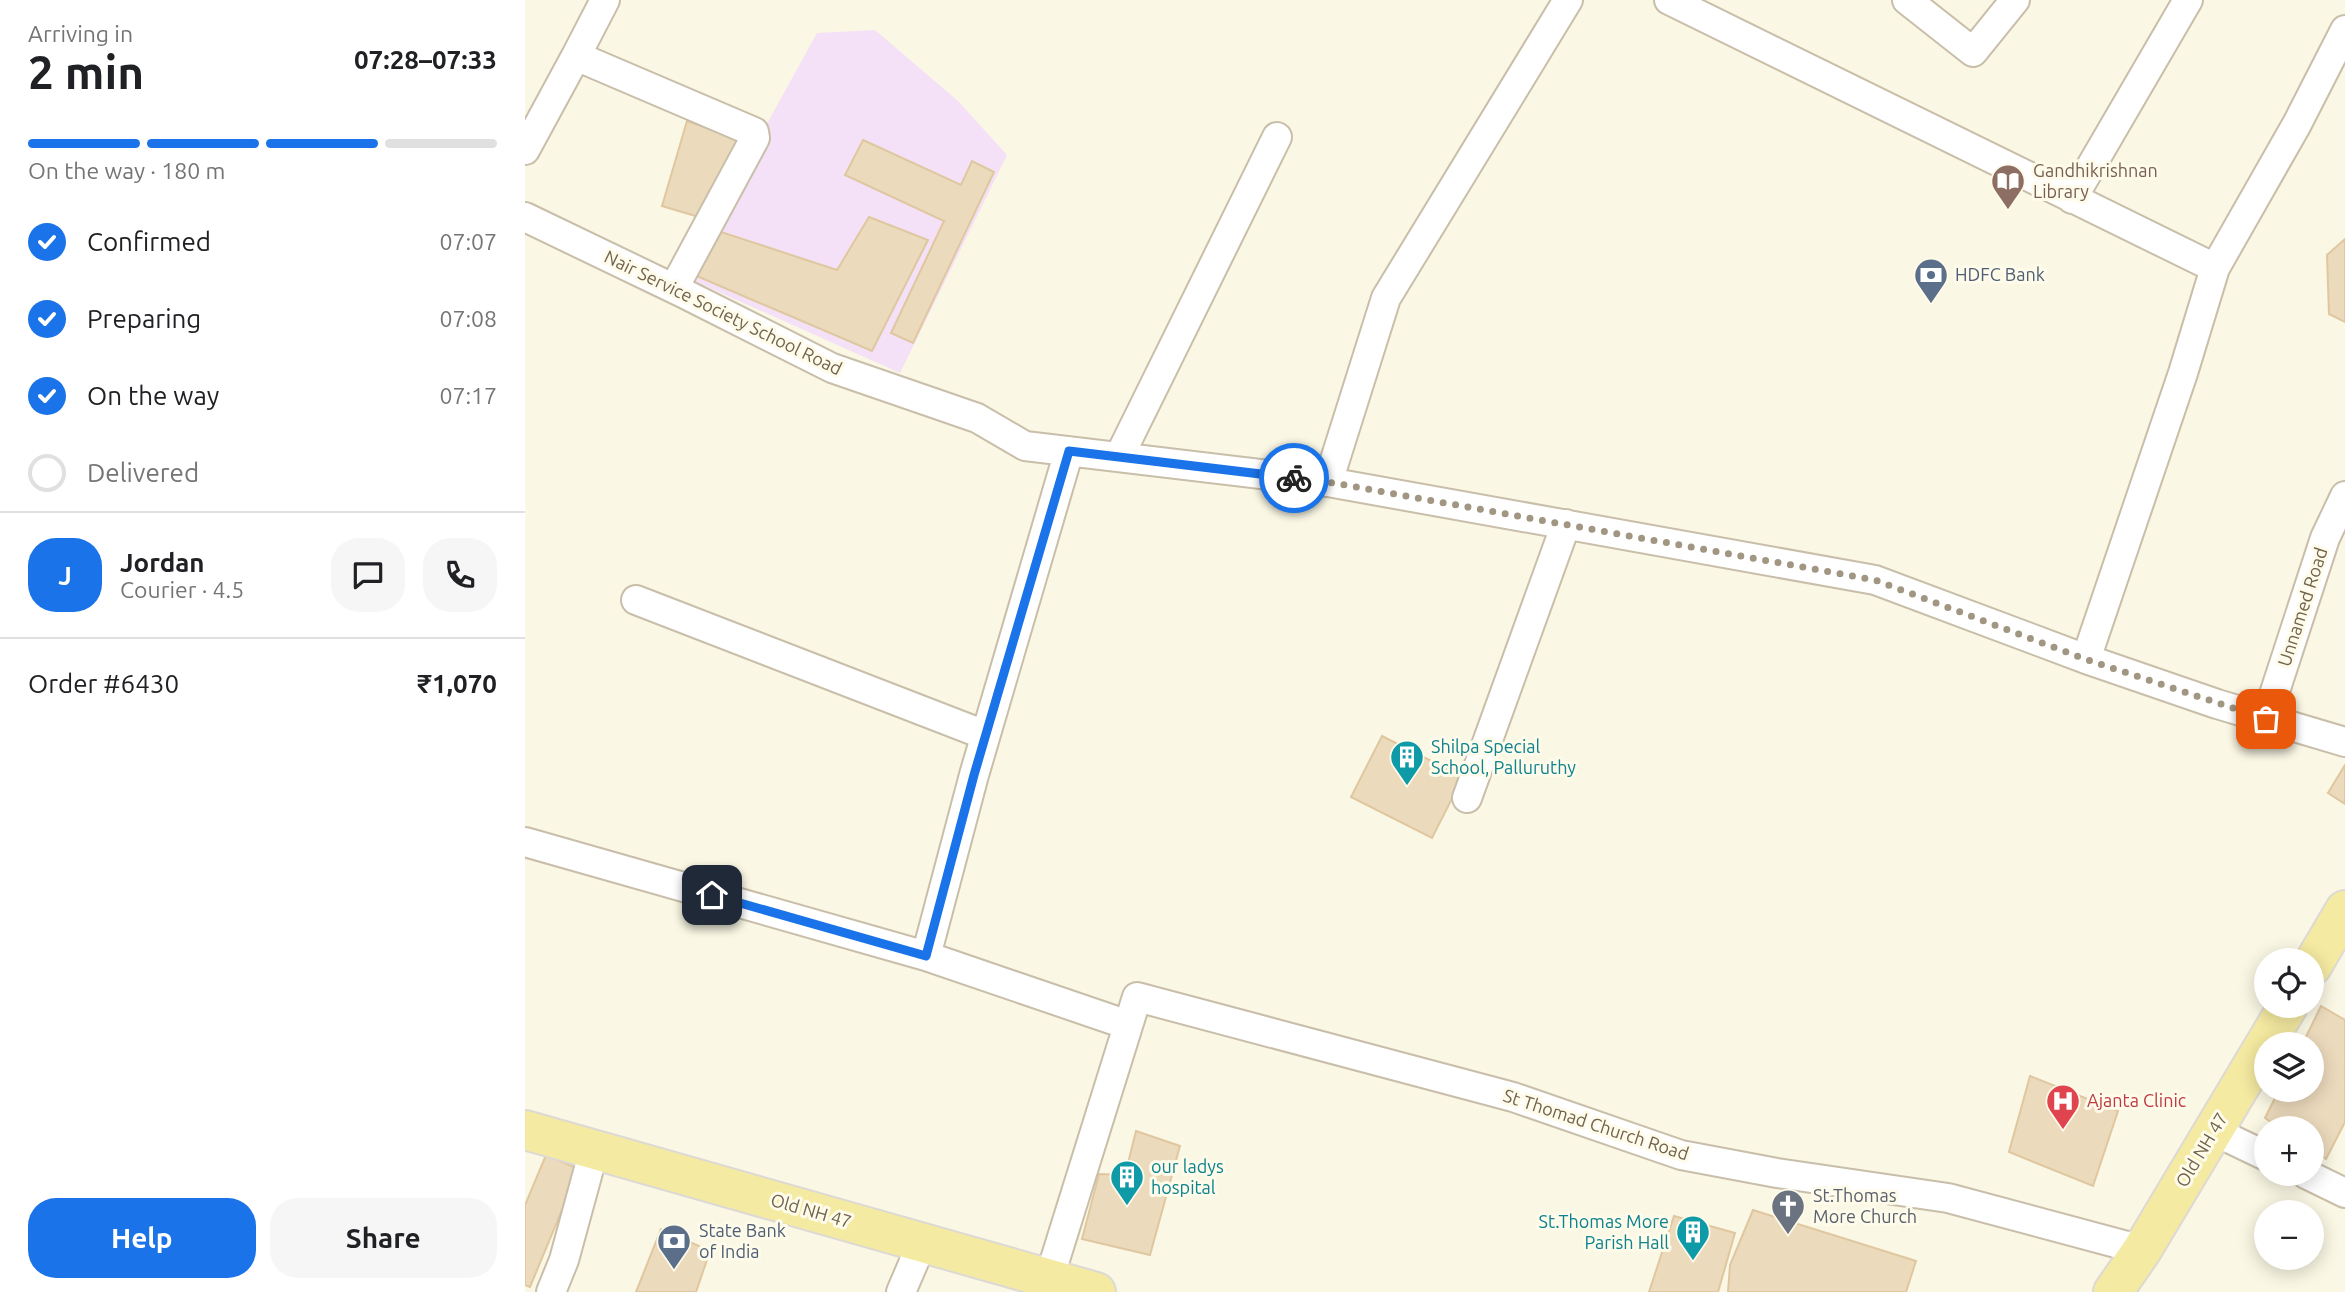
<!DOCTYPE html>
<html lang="en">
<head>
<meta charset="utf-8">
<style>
	body { margin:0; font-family:Ubuntu,sans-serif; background:#f6f6f6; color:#202124; height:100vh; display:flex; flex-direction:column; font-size:26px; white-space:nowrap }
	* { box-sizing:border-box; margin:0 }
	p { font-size:23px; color:#757577 }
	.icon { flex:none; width:38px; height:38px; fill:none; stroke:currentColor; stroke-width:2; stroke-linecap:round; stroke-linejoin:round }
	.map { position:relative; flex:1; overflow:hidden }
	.side { display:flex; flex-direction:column; background:#fff; width:525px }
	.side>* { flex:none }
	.tools { position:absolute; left:1729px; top:948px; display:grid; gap:14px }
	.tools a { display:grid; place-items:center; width:70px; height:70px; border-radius:50%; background:#fff; box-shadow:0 4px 18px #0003; font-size:35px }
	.pin { position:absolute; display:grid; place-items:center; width:60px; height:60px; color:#fff; margin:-30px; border-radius:14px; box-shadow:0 4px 10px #0006 }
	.courier { position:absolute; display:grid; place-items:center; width:70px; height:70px; margin:-35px; border:5px solid #1a73e8; border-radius:50%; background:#fff; color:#222; box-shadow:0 2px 9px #0007 }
	.summary em { font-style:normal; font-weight:700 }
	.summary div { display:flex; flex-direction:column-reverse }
	.summary { display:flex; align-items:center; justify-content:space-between; height:119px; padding:0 28px }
	h1 { font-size:46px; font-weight:700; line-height:52px }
	.bar { display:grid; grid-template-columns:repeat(4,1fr); gap:10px 7px; align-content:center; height:84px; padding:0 28px }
	.bar i { height:9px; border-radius:5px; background:#e0e0e0 }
	.bar .selected { background:#1a73e8 }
	.bar p { grid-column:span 4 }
	.line { display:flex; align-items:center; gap:18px; padding:0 28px; border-top:2px solid #e0e0e0 }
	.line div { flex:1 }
	.round { display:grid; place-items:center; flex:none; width:74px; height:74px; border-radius:28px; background:#f6f6f6 }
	ol { padding:0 28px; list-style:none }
	li { display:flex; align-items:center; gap:21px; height:77px }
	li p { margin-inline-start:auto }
	li .icon { padding:7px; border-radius:50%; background:#1a73e8; color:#fff; stroke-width:4 }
	li:last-child { color:#757577 }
	li i { width:38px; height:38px; border:4px solid #e0e0e0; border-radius:50% }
	.action { display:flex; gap:14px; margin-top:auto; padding:14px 28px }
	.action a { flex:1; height:80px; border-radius:28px; background:#1a73e8; color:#fff; font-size:28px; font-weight:700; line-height:80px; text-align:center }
	.action a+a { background:#f6f6f6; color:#202124 }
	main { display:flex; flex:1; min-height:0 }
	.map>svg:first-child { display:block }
</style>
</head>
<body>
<main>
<section class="side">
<div class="summary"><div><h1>2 min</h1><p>Arriving in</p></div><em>07:28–07:33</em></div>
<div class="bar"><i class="selected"></i><i class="selected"></i><i class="selected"></i><i></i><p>On the way · 180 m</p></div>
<ol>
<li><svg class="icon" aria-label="check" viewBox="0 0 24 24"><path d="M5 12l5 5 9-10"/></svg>Confirmed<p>07:07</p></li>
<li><svg class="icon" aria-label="check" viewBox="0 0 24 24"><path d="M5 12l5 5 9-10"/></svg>Preparing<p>07:08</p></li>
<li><svg class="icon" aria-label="check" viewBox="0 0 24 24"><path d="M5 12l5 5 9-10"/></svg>On the way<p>07:17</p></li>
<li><i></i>Delivered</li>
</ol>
<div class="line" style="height:126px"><b class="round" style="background:#1a73e8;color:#fff">J</b><div><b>Jordan</b><p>Courier · 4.5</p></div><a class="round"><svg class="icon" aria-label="chat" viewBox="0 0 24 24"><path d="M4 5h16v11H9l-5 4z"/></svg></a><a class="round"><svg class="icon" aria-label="phone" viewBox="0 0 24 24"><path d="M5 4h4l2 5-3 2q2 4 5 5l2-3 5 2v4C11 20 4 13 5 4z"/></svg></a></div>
<div class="line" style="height:91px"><div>Order #6430</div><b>₹1,070</b></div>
<div class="action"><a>Help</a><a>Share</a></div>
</section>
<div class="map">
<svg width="1820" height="1292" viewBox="0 0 1820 1292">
	<rect width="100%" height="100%" fill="#faf7e4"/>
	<path fill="#f4e1f7" d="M350,30l83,71 49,54 -107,218 -217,-97 134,-243z"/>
	<path fill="#ecdabc" stroke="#dfc79f" stroke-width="2" d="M162,121l62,22 -40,77 -47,-14z
		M338,140l98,45 11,-24 22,11 -81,171 -22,-10 53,-112 -99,-46z
		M344,217l59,23 -56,111 -180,-77 23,-44 122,40z
		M1820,239v83l-16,-8 -2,-59z
		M857,736l81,41 -31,61 -81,-41z
		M1820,765v39l-17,-11z
		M1796,1006l24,14v102l-19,37 -14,-10v-20h-31l-16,-11 14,-28h33v-45h-10z
		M1505,1076l88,35 -25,75 -84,-34z
		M611,1131l44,15 -30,109 -68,-16 17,-65 26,1z
		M21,1155l33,14 -49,118 -5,-2v-80z
		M1228,1210l163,51 -10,31h-178l2,-27z
		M1149,1216l61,17 -17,59h-69z
		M136,1229l49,22 -14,41h-60z"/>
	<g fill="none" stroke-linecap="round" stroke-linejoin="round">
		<g stroke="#c8bea9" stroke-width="32">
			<path id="minor" d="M1144,0l546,268 -32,105 -97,286
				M1382,0l66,52 42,-52
				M51,56l29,-56
				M0,150l51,-94 178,76 1,6 -81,150
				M1547,199l116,-199
				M0,217l158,76 149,75 145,50 48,28 303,36 547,98 211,79 131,45 128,38
				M1690,268l82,-144 48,-94
				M594,457l158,-320
				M803,482l58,-184 182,-298
				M111,600l349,135
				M1741,719l59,-181 20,-42
				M942,798l99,-274
				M0,842l401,114 202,69
				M401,956l48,-181 95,-324
				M1689,1131l52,25
				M1781,1174l39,19
				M524,1279l88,-282 376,100 168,58 96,18 171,25 194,52
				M26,1292l13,-32 30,-110
				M376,1292l21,-49"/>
		</g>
		<g stroke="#ddd9d4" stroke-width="42">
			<path id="primary" d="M1787,966l33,-56
				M0,1130l571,162
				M1588,1292l29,-42 146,-244"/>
		</g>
		<use href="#minor" stroke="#fff" stroke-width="28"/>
		<use href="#primary" stroke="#f5eaa1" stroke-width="38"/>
	</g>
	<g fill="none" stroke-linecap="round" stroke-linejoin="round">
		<path stroke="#a19681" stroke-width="7" stroke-dasharray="0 12.6" d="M769,478l34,4 547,98 210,79 181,60"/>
		<path stroke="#1a73e8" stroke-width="9" d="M187,895l214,61 48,-181 95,-324 225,27"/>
	</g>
	<defs>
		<g id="library-pin" transform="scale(1.75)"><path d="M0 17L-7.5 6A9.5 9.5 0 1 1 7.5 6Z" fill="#8d6e63" stroke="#fefbea"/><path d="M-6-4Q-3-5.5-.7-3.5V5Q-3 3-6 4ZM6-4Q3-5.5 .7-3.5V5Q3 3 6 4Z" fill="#fff"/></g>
		<g id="bank-pin" transform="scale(1.75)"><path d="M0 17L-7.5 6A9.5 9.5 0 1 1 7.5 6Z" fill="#5c6f8a" stroke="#fefbea"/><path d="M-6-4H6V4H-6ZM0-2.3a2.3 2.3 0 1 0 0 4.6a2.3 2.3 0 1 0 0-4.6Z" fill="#fff"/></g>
		<g id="building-pin" transform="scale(1.75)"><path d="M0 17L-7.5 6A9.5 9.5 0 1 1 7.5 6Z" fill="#0f9aa8" stroke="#fefbea"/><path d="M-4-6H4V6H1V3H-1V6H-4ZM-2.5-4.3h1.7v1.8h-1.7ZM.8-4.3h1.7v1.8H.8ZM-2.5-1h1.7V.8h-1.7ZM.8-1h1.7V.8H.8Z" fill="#fff"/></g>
		<g id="hospital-pin" transform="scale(1.75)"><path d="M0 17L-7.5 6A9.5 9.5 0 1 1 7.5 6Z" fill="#e0444e" stroke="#fefbea"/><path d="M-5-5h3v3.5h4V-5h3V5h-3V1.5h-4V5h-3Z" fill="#fff"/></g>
		<g id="church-pin" transform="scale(1.75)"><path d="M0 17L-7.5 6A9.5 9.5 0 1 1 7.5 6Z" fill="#6b7280" stroke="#fefbea"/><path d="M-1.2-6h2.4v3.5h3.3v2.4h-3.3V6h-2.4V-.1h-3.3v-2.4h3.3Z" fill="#fff"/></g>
	</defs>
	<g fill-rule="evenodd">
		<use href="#library-pin" x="1483" y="181"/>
		<use href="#bank-pin" x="1406" y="275"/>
		<use href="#building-pin" x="882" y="757"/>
		<use href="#hospital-pin" x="1538" y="1101"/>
		<use href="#building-pin" x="602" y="1177"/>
		<use href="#church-pin" x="1263" y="1206"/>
		<use href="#building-pin" x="1168" y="1232"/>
		<use href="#bank-pin" x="149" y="1241"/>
	</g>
	<g text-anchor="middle" stroke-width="6" stroke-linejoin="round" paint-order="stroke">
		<g font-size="18" fill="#785e54" stroke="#fefbea" text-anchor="start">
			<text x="1508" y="177">Gandhikrishnan<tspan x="1508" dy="21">Library</tspan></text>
		</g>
		<g font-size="18" fill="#4e5e75" stroke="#fefbea" text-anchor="start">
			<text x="1430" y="281">HDFC Bank</text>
			<text x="174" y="1237">State Bank<tspan x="174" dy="21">of India</tspan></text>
		</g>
		<g font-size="18" fill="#71624c" stroke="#fefbea">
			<text transform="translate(198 313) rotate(26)" y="6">Nair Service Society School Road</text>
			<text transform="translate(1778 607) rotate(-72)" y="6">Unnamed Road</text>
			<text transform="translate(1071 1125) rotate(18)" y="6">St Thomad Church Road</text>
			<text transform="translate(1677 1150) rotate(-59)" y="6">Old NH 47</text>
			<text transform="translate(286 1211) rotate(16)" y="6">Old NH 47</text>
		</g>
		<g font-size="18" fill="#0d838f" stroke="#fefbea" text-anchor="start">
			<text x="906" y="753">Shilpa Special<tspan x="906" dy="21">School, Palluruthy</tspan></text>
			<text x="626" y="1173">our ladys<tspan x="626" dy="21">hospital</tspan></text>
			<text x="1144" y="1228" text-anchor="end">St.Thomas More<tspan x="1144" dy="21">Parish Hall</tspan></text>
		</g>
		<g font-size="18" fill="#be3a42" stroke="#fefbea" text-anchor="start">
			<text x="1562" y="1107">Ajanta Clinic</text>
		</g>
		<g font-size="18" fill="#5b616d" stroke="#fefbea" text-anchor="start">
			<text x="1288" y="1202">St.Thomas<tspan x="1288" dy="21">More Church</tspan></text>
		</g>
	</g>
</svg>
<div class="tools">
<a><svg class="icon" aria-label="locate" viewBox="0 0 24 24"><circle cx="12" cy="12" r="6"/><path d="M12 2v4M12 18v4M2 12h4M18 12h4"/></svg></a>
<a><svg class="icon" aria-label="layers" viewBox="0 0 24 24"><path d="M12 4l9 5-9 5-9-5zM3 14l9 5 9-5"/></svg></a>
<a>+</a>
<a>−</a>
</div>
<div class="pin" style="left:1741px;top:719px;background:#ea580c"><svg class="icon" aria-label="bag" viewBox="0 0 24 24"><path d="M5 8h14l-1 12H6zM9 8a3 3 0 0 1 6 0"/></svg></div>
<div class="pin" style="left:187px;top:895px;background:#1f2937"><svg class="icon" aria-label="home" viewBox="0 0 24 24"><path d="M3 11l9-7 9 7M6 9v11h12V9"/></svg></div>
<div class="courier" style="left:769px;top:478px"><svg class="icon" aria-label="bike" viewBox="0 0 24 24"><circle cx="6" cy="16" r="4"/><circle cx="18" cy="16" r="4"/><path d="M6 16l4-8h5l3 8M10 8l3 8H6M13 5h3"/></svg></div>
</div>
</main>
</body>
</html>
